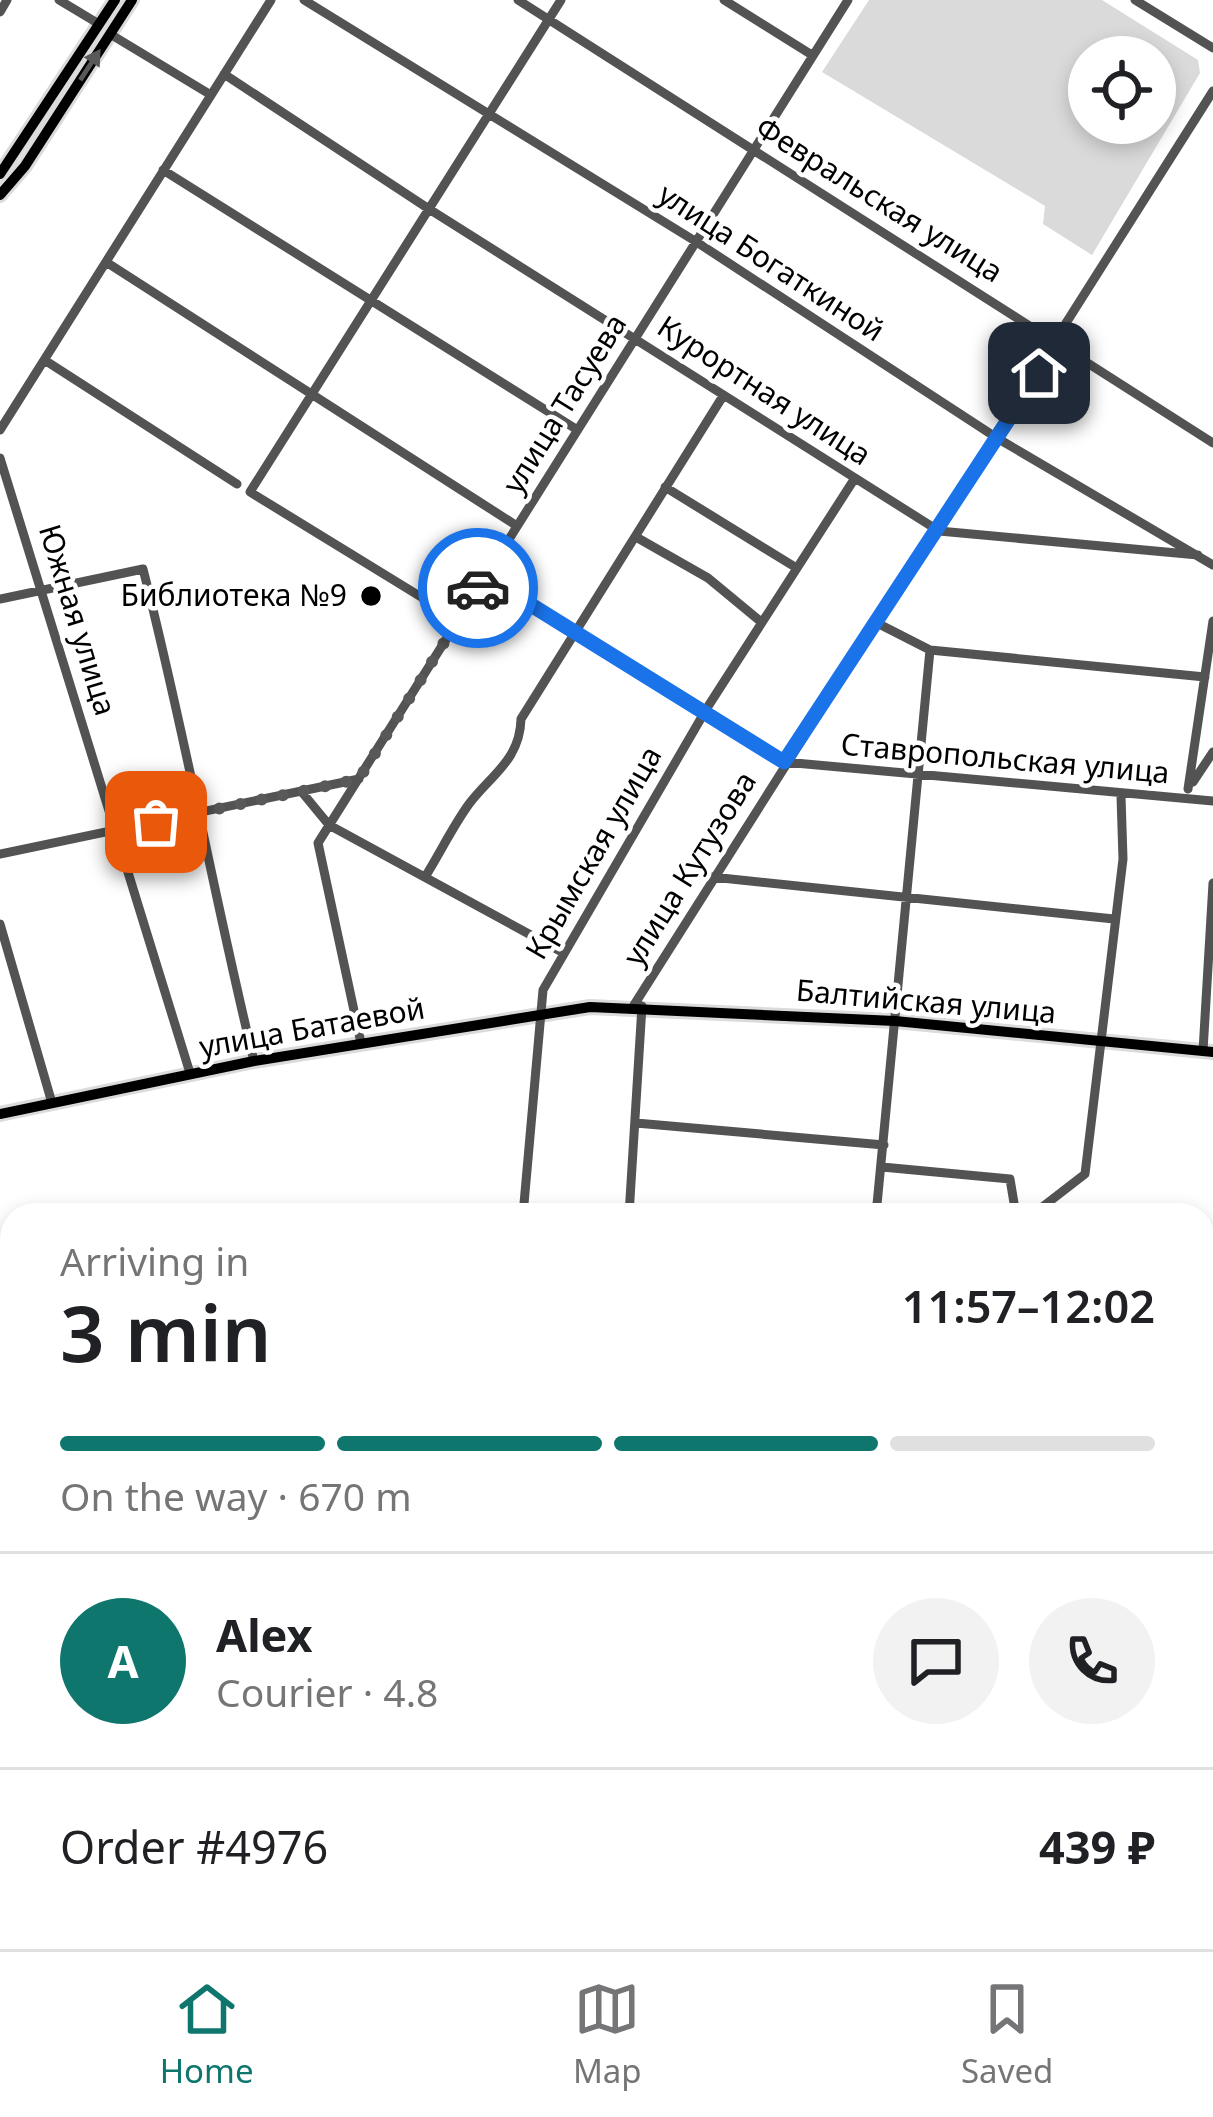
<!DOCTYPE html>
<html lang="en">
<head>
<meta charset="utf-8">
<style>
	body { margin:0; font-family:"Noto Sans",sans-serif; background:#f2f2f2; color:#202124; height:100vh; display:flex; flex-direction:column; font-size:45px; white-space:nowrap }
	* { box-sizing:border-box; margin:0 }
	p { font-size:39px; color:#757577 }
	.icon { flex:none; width:66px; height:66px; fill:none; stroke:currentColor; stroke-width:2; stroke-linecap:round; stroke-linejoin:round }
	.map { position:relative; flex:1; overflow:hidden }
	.panel { position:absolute; left:0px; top:1203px; width:1215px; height:747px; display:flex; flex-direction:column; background:#fff; border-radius:36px 36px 0 0; box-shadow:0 6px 18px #0003 }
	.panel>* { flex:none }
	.controls { position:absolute; left:1068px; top:36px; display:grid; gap:24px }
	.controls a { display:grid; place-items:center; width:108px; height:108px; border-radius:50%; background:#fff; box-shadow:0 6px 18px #0003; font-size:60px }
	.pin { position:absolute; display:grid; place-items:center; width:102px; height:102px; color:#fff; margin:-51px; border-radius:24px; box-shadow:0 6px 18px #0006 }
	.courier { position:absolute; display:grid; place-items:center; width:120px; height:120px; margin:-60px; border:9px solid #1a73e8; border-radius:50%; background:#fff; color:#222; box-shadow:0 3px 15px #0007 }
	.headline em { font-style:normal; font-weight:600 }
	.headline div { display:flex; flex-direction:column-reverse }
	.headline { display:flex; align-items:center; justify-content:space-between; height:204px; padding:0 60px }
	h1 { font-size:78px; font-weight:600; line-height:90px }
	.bar { display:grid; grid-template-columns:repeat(4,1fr); gap:18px 12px; align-content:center; height:144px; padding:0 60px }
	.bar i { height:15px; border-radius:9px; background:#e0e0e0 }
	.bar .current { background:#0f766e }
	.bar p { grid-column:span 4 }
	.line { display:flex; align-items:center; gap:30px; padding:0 60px; border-top:3px solid #e0e0e0 }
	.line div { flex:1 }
	.round { display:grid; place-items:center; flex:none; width:126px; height:126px; border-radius:63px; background:#f2f2f2 }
	.dock { display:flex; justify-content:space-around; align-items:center; height:168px; border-top:3px solid #e0e0e0; background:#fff; font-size:33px; color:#757577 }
	.dock a { display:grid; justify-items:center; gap:6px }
	.dock .current { color:#0f766e }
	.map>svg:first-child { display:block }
</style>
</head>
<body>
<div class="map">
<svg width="1213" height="1949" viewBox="0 0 1213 1949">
	<rect width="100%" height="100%" fill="#fff"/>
	<path fill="#dadada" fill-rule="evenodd" d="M869,0h233l96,60 2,13 -108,182 -49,-31 2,-18 -223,-134zM1089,57h66v66h-66z"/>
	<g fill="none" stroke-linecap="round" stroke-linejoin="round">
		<g stroke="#dbdbdb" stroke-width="16">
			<path id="major" d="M0,174l115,-174
				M0,195l25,-29 107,-166
				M0,1114l254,-53 336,-54 305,14 318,31
				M0,1888l13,61"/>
		</g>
		<path stroke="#535353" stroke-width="9" d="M59,0l40,24
			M304,0l391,241 302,197 216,127
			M518,0l695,443
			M724,0l88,55
			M1135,0l78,48
			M0,12l7,-12
			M110,34l101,61
			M224,74l205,135 510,322 259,24
			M163,170l413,259
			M106,262l411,264
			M46,361l191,123
			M0,430l271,-430
			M0,458l190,615
			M665,487l130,80
			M636,537l72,41 52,43
			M486,577l298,185 429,39
			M0,599l143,-30c42,164 71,328 111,492
			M457,619l-207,-127 311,-492
			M877,623l53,27 275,27
			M1193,782l20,-30
			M1188,789l25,-168
			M301,791l28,34 233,127
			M0,854l359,-75
			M425,877c15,-24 28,-51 44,-73 22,-29 51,-44 52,-85l202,-323
			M712,877l402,42
			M0,924l52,179
			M634,1005l579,-914
			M361,1043l-43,-200 530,-843
			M1203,1051l10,-168
			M636,1123l248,22
			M882,1167l128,12 6,36
			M523,1215l20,-225 164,-282 148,-230
			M629,1215l13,-209
			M876,1215l54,-565
			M1032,1215l53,-41 38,-315 -2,-63
			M1203,1508l10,10
			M1203,1631l10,-10
			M1203,1735l10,4
			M1203,1782l10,-12
			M800,1938l4,3
			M946,1938l12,11
			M925,1949l9,-11
			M1052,1949l10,-11
			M1197,1949l16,-18"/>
		<use href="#major" stroke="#000" stroke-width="10"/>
	</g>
	<defs><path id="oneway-solid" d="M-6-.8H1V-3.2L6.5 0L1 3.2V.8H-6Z" transform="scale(3)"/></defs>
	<use fill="#595959" href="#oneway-solid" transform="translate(90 65) rotate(-57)"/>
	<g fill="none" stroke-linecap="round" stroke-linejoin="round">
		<path stroke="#595959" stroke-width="12" stroke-dasharray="0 21.6" d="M156,822l203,-43 119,-191"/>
		<path stroke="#1a73e8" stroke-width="15" d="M478,588l8,-11 298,185 255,-389"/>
	</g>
	<circle fill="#000" stroke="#fff" stroke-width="4.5" cx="371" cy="596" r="12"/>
	<g text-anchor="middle" stroke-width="9" stroke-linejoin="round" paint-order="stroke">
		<g font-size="30" fill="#000" stroke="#fff">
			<text transform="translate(879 200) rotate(32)" y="10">Февральская улица</text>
			<text transform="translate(771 263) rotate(33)" y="10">улица Богаткиной</text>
			<text transform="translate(764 391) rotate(33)" y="10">Курортная улица</text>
			<text transform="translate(565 404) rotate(-58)" y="10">улица Тасуева</text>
			<text transform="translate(77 620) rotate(73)" y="10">Южная улица</text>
			<text transform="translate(1005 759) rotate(5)" y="10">Ставропольская улица</text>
			<text transform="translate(594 853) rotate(-60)" y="10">Крымская улица</text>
			<text transform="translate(690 869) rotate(-58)" y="10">улица Кутузова</text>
			<text transform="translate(926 1002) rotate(5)" y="10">Балтийская улица</text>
			<text transform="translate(312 1028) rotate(-10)" y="10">улица Батаевой</text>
		</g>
		<g font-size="30" fill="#000" stroke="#fff" text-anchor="end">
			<text x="347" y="606">Библиотека №9</text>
		</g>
	</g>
</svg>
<div class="controls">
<a><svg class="icon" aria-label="locate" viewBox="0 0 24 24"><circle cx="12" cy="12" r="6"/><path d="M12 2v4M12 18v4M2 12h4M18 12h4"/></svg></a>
</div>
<div class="pin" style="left:156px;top:822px;background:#ea580c"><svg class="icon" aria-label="bag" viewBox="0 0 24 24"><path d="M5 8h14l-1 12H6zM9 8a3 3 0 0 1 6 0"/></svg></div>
<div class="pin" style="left:1039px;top:373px;background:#1f2937"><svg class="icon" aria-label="home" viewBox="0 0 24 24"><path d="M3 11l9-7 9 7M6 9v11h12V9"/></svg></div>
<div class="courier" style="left:478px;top:588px"><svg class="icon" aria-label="car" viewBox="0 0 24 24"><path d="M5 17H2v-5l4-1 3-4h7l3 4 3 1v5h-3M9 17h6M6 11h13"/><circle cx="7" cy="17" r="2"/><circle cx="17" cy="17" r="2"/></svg></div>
<section class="panel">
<div class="headline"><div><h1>3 min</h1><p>Arriving in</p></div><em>11:57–12:02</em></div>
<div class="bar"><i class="current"></i><i class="current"></i><i class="current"></i><i></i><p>On the way · 670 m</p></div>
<div class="line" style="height:216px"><b class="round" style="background:#0f766e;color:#fff">A</b><div><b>Alex</b><p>Courier · 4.8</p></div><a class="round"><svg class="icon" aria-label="chat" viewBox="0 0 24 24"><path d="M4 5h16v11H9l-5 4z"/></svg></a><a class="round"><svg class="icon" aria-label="phone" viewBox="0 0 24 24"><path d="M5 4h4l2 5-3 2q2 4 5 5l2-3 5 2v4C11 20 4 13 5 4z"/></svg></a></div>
<div class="line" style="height:156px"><div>Order #4976</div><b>439 ₽</b></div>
</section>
</div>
<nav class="dock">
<a class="current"><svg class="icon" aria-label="home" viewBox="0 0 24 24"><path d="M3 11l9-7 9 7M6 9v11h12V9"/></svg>Home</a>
<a><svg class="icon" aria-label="map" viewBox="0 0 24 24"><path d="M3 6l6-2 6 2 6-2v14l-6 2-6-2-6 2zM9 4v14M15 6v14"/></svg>Map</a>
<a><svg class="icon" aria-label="saved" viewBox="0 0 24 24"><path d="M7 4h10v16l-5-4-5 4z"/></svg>Saved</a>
</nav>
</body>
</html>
